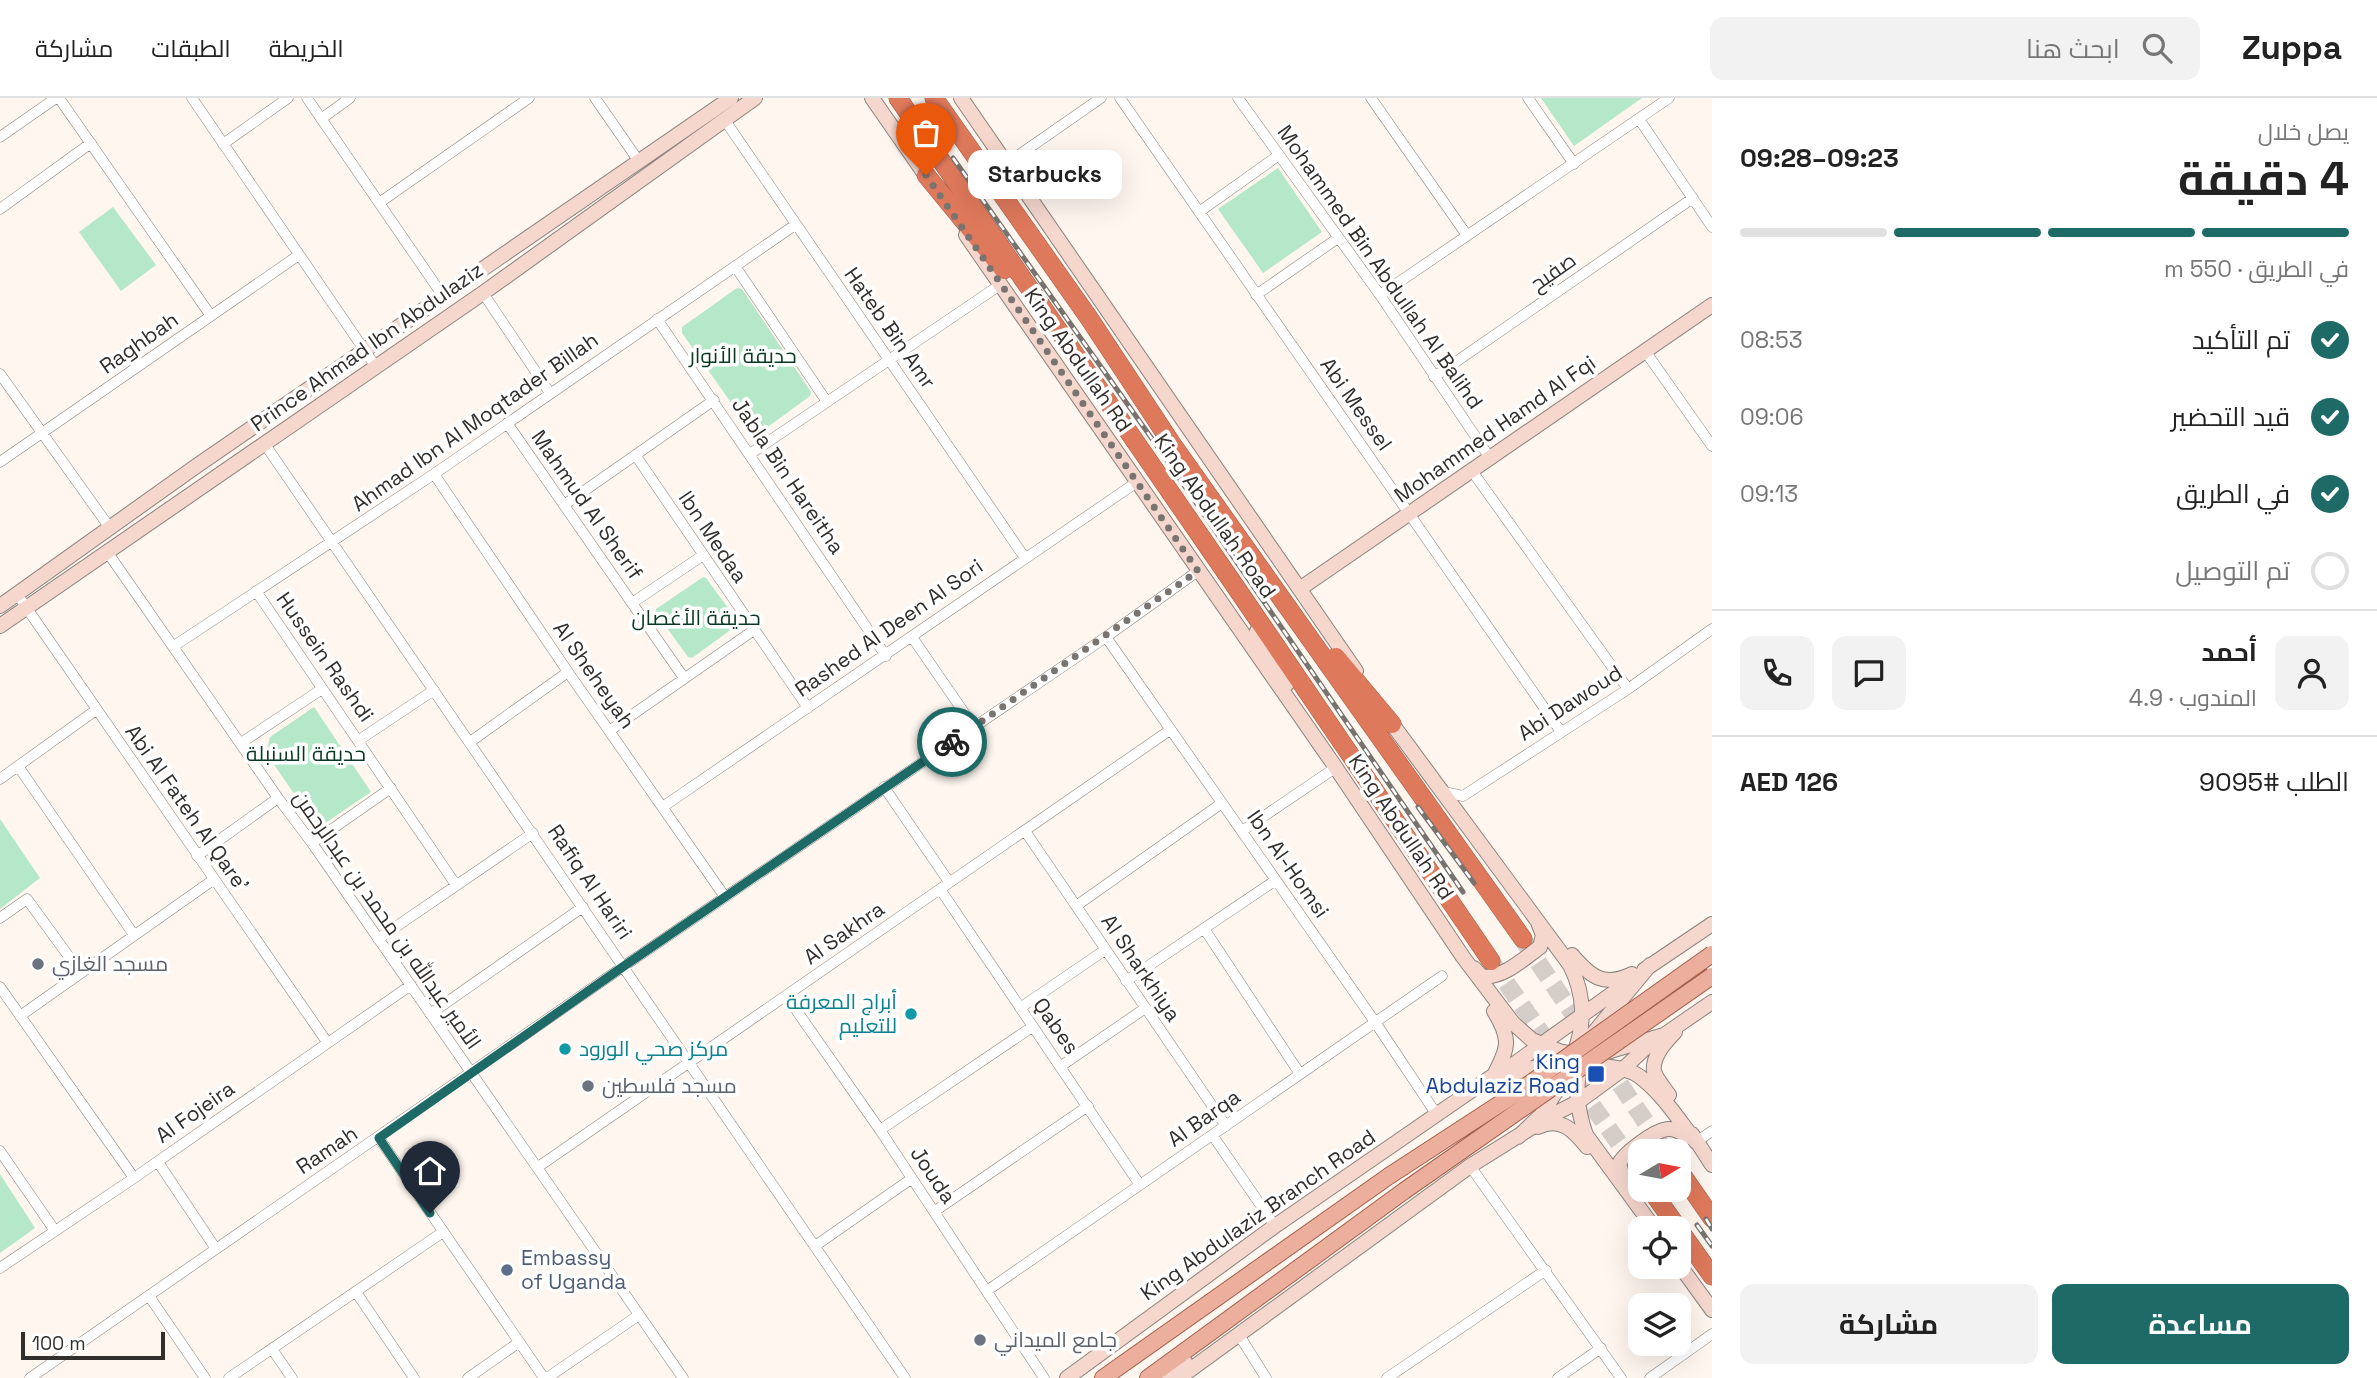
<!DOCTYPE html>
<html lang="ar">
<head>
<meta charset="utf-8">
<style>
	body { margin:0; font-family:"Space Grotesk",Cairo,sans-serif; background:#f2f2f2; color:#222; direction:rtl; height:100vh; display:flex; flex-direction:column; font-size:26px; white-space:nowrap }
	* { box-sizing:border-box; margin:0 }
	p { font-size:23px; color:#767676 }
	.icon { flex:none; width:38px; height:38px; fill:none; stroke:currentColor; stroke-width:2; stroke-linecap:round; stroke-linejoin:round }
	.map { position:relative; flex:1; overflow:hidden; direction:ltr }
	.details { display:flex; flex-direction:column; background:#fff; width:665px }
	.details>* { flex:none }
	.needle { width:46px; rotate:80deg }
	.buttons { position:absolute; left:1628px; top:1041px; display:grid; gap:14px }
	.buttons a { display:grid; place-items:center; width:63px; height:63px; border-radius:14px; background:#fff; box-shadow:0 7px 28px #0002; font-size:35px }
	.scale { position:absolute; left:21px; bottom:18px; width:144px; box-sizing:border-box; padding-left:7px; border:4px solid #312e2c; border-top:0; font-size:19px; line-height:24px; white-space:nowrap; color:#312e2c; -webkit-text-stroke:5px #fff; paint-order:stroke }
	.pin { position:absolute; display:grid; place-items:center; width:60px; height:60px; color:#fff; margin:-72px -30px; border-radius:50% 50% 50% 0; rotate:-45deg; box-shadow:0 0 7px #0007 }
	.pin .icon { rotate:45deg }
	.courier { position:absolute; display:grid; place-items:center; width:70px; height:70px; margin:-35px; border:5px solid #1e6a67; border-radius:50%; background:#fff; color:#222; box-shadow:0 2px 9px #0007 }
	.bubble { position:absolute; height:49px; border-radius:14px; background:#fff; box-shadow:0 7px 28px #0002; font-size:23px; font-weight:700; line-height:49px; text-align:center; direction:rtl }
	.headline em { font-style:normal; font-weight:700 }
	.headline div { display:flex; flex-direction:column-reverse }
	.headline { display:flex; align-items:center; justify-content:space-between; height:119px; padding:0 28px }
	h1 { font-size:46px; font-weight:700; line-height:52px }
	.bar { display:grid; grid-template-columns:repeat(4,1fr); gap:10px 7px; align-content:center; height:84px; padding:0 28px }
	.bar i { height:9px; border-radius:5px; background:#e0e0e0 }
	.bar .on { background:#1e6a67 }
	.bar p { grid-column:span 4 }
	.line { display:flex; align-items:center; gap:18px; padding:0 28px; border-top:2px solid #e0e0e0 }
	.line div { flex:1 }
	.round { display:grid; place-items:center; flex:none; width:74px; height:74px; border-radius:14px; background:#f2f2f2 }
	ol { padding:0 28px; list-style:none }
	li { display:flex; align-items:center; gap:21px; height:77px }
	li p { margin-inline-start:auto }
	li .icon { padding:7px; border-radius:50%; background:#1e6a67; color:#fff; stroke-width:4 }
	li:last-child { color:#767676 }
	li i { width:38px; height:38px; border:4px solid #e0e0e0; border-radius:50% }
	.button { display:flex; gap:14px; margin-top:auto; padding:14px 28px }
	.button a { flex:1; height:80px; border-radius:14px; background:#1e6a67; color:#fff; font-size:28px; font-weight:700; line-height:80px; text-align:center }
	.button a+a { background:#f2f2f2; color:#222 }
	header { display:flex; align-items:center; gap:42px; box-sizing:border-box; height:98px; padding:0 35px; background:#fff; border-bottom:2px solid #e0e0e0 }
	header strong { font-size:33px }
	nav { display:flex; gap:38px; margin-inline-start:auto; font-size:24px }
	.search { width:490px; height:63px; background:#f2f2f2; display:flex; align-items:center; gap:18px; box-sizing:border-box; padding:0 24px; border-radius:14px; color:#767676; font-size:26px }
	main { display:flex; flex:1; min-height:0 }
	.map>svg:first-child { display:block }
</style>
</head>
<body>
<header>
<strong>Zuppa</strong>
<div class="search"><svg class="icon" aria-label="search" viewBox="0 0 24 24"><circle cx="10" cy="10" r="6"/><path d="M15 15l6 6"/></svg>ابحث هنا</div>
<nav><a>الخريطة</a><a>الطبقات</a><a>مشاركة</a></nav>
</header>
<main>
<section class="details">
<div class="headline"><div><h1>4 دقيقة</h1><p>يصل خلال</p></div><em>09:23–09:28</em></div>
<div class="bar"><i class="on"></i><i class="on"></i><i class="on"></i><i></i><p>في الطريق · 550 m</p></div>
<ol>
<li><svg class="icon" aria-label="check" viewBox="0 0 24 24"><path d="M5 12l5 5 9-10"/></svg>تم التأكيد<p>08:53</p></li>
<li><svg class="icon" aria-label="check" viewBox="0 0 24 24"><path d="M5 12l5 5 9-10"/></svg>قيد التحضير<p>09:06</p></li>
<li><svg class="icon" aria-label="check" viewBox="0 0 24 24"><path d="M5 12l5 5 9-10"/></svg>في الطريق<p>09:13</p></li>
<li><i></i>تم التوصيل</li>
</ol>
<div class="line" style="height:126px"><a class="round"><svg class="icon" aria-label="person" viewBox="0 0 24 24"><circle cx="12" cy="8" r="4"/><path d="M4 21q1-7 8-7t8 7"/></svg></a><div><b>أحمد</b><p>المندوب · 4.9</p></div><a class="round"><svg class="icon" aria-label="chat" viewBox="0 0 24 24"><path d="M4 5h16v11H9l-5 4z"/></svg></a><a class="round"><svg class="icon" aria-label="phone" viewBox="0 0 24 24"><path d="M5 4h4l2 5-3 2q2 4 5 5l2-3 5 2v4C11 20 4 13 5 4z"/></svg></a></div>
<div class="line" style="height:91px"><div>الطلب #9095</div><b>AED 126</b></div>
<div class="button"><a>مساعدة</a><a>مشاركة</a></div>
</section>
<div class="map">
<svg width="1712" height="1280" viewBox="0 0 1712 1280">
	<rect width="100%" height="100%" fill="#fef6ef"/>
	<path fill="#b5e7c9" d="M1541,0h101l-68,48z
		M1278,70l44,64 -59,41 -45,-64z
		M113,109l43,58 -35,26 -42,-59z
		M737,190l5,1 69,103 -1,4 -53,39 -4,-1 -71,-101v-6z
		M703,479l3,1 31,42 -1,6 -44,32 -4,-1 -32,-44v-4z
		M314,609l57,85 -50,34 -6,-2 -49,-71 4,-16z
		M0,721l40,59 -40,31z
		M0,1076l35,54 -35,25z"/>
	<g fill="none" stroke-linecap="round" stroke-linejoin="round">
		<path stroke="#d5cec8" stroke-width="18" stroke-dasharray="18 9" stroke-linecap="butt" d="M1523,842l63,93
			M1491,863l64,92
			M1605,964l61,90
			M1577,986l63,89"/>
		<g stroke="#8a837d" stroke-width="11">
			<path id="street" d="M59,0l152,218
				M192,0l184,269
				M307,0l136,198
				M595,0l43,62
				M1120,0l441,634
				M1238,0l142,197 110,163
				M1371,0l95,136
				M1528,0l46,66
				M321,21l29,-21
				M724,21l301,439
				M1639,21l73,108
				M0,39l56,-39
				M223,46l65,-46
				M1006,66l95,-66
				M379,105l150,-105
				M0,111l91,-66
				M1199,114l80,-57
				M735,168l92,136
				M483,195l67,100
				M1256,197l82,-57
				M1380,197l289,-197
				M657,221l229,337
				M1645,253l67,95
				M0,276l110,154
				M1434,279l259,-179
				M507,325l177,255
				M264,345l641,935
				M750,356l250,-169
				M636,358l172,252
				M0,364l299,-207
				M1472,373l156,218
				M434,376l134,198 157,225
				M564,407l150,-105
				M108,455l170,245 34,45 371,535
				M256,493l200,294
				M17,496l310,448
				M632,505l70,-47
				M912,539l62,90
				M1106,539l269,385 62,93
				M174,548l260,-172 361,-249
				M609,633l145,-101
				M359,642l75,-50
				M470,644l98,-70
				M241,645l81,-54
				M18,668l116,169
				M0,681l96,-69
				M884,689l65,95
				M1444,694l19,4 165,-107 84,-60
				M664,708l473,-324
				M1025,733l201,295
				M1242,733l93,-63
				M312,745l79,-55
				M197,758l81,-58
				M940,791l200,296
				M1076,808l146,-103
				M0,820l27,-19 53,73
				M1205,832l95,144
				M378,841l155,-106
				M1126,883l150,-101
				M0,889l134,191
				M787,899l93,133 164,248
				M1020,910l85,-58
				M430,916l153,-107
				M20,918l193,-136
				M1061,968l83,-57
				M880,1032l152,-103
				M1213,1038l62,90
				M379,1040l165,240
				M1696,1044l16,-11
				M0,1053l55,80
				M158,1064l58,87
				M1470,1068l151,212
				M538,1069l632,-437
				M935,1113l153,-105
				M815,1148l96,-67
				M0,1170l134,-90 277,-193
				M988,1192l454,-314
				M356,1194l58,86
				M149,1198l56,82
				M1239,1237l27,43
				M272,1251l20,29
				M30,1280l594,-412 482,-329 92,-66
				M229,1280l214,-146
				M468,1280l50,-35
				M547,1280l92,-63
				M1387,1280l159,-108
				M1558,1280l43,-30
				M1650,1280l62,-44"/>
		</g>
		<g stroke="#8a837d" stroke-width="16">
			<path id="secondary" d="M872,0l59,85
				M961,0l395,573
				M966,137l366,527 131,195 50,66 19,17 27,11 15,3 33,-2 57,-17 48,-33
				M1301,490l411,-283
				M0,508l195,-139 536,-369
				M0,528l483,-333 272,-195
				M1257,533l30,53
				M1387,619l183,248c15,30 16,59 3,91
				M1572,857c18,21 31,33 60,19
				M1474,870l8,9c23,0 40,-17 58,-30l3,-12 -4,-10
				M1644,872l68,-46
				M1591,938l59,-71
				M1580,963c-4,30 -4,45 6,74l68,93
				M1508,976c38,-10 56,-14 95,-8 13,2 26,3 36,10 23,17 40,44 57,66
				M1496,979l131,-94
				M1669,997c-4,-6 -13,-16 -15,-24 -2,-14 12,-30 21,-39
				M1538,1029c23,-11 36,4 49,20
				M1692,1036l20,31
				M1518,1039l23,-22 22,-34
				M1624,1082l-5,-16c5,-11 37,-35 50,-35 8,0 13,4 20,8
				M1678,1165l34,47
				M1067,1280l208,-152 219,-151c15,-28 17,-36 0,-64
				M1160,1280l25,-16
				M1179,1280l291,-212 80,-50 28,-14 45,-33 30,-28"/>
		</g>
		<g stroke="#a25f4b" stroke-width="18">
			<path id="primary" d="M1103,1280l286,-202
				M1148,1280l256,-187"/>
		</g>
		<g stroke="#a25f4b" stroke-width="19">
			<path id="highway" d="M898,0l335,485 258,378
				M934,0l155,220 83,126 351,495
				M926,77l78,95
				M1336,559l56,67
				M1678,1071l34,49
				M1651,1092l61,86"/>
		</g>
		<use href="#street" stroke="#fff" stroke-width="10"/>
		<use href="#secondary" stroke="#f5d7ce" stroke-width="14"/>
		<use href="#primary" stroke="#ecaf9d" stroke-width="16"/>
		<use href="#highway" stroke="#df795b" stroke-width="18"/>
		<g stroke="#77736f" stroke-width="5">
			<path id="rail" d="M953,60l202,285 308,449
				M1418,709l56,76
				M1706,1121l6,10
				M1697,1127l15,21"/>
		</g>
		<use href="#rail" stroke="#fff" stroke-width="2.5" stroke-dasharray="8" stroke-linecap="butt"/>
		<g stroke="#a25f4b" stroke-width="18" stroke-linecap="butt">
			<path id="primary-bridge" d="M1389,1078l129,-84 194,-138
				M1404,1093l308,-215"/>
		</g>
		<use href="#primary-bridge" stroke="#ecaf9d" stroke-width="16"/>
	</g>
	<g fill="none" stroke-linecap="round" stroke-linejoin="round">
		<path stroke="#797470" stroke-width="7" stroke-dasharray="0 12.6" d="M926,77l272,396 -246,171"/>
		<path stroke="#1e6a67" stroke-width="9" d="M430,1115l-51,-75 245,-172 328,-224"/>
	</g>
	<g fill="#6b7280" stroke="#fff" stroke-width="2.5">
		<circle cx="38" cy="866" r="7"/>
		<circle cx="588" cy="988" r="7"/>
		<circle cx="980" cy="1242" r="7"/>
	</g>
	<g fill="#0f9aa8" stroke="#fff" stroke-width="2.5">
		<circle cx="911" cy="916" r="7"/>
		<circle cx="565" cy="951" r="7"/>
	</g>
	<rect fill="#1a4fb4" stroke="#fff" stroke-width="2.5" x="1587" y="967" width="18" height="18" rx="3.5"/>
	<circle fill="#5c6f8a" stroke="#fff" stroke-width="2.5" cx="507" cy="1172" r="7"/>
	<g text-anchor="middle" stroke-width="7" stroke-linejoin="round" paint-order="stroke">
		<g font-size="21" fill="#312e2c" stroke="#fff">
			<text transform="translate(1380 169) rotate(55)" y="7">Mohammed Bin Abdullah Al Balihd</text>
			<text transform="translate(1553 174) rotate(-35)" y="7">صفيح</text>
			<text transform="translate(890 230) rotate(55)" y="7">Hateb Bin Amr</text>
			<text transform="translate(139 245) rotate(-35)" y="7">Raghbah</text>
			<text transform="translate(367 249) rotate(-35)" y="7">Prince Ahmad Ibn Abdulaziz</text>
			<text transform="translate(1078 262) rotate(55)" y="7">King Abdullah Rd</text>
			<text transform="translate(1356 306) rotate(55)" y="7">Abi Messel</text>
			<text transform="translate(475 324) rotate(-35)" y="7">Ahmad Ibn Al Moqtader Billah</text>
			<text transform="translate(1495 331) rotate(-35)" y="7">Mohammed Hamd Al Fqi</text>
			<text transform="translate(788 378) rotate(56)" y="7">Jabla Bin Hareitha</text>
			<text transform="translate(587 407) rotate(55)" y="7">Mahmud Al Sherif</text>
			<text transform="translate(1215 418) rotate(55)" y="7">King Abdullah Road</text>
			<text transform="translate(713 439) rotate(56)" y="7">Ibn Medaa</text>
			<text transform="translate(889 530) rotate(-35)" y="7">Rashed Al Deen Al Sori</text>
			<text transform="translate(325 559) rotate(55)" y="7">Hussein Rashdi</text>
			<text transform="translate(594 577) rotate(55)" y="7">Al Sheheyah</text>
			<text transform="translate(1570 605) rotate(-33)" y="7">Abi Dawoud</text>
			<text transform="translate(187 710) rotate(55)" y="7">Abi Al Fateh Al Qare'</text>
			<text transform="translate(1401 729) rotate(56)" y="7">King Abdullah Rd</text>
			<text transform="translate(1288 766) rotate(55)" y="7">Ibn Al-Homsi</text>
			<text transform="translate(590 784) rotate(56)" y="7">Rafiq Al Hariri</text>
			<text transform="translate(387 822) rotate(55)" y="7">الأمير عبدالله بن محمد بن عبدالرحمن</text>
			<text transform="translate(844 835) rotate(-35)" y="7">Al Sakhra</text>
			<text transform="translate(1141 870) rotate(56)" y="7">Al Sharkhiya</text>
			<text transform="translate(1056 928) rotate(55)" y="7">Qabes</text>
			<text transform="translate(195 1014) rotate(-35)" y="7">Al Fojeira</text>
			<text transform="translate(1204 1020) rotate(-35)" y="7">Al Barqa</text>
			<text transform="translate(327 1052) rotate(-34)" y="7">Ramah</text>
			<text transform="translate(933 1077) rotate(56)" y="7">Jouda</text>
			<text transform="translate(1258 1117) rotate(-35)" y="7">King Abdulaziz Branch Road</text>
		</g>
		<g font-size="21" fill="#093923" stroke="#fff">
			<text x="743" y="265">حديقة الأنوار</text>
			<text x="696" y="527">حديقة الأغصان</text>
			<text x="306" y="663">حديقة السنبلة</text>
		</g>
		<g font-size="21" fill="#5b616d" stroke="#fff" text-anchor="start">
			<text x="52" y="873">مسجد الغازي</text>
			<text x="602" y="995">مسجد فلسطين</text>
			<text x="994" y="1249">جامع الميداني</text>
		</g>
		<g font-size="21" fill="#0d838f" stroke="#fff" text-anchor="end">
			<text x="897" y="911">أبراج المعرفة<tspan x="897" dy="24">للتعليم</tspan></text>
			<text x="579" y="958" text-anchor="start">مركز صحي الورود</text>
		</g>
		<g font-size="21" fill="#164399" stroke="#fff" text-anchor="end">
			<text x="1580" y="971">King<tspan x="1580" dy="24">Abdulaziz Road</tspan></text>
		</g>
		<g font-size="21" fill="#4e5e75" stroke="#fff" text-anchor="start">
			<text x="521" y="1167">Embassy<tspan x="521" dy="24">of Uganda</tspan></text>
		</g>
	</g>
</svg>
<div class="buttons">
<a><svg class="needle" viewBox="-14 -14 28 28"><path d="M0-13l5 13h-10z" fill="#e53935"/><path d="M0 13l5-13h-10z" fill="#767676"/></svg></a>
<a><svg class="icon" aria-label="locate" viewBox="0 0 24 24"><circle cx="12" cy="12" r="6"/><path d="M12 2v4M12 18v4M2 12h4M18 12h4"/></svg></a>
<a><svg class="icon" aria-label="layers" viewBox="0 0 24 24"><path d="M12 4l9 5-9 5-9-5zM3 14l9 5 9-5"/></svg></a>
</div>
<div class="scale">100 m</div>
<div class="pin" style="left:926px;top:77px;background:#ea580c"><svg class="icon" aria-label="bag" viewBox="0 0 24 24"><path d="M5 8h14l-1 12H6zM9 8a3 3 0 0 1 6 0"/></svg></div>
<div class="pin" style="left:430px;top:1115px;background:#1f2937"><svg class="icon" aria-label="home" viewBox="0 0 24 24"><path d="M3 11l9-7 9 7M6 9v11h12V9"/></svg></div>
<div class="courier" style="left:952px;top:644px"><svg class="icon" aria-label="bike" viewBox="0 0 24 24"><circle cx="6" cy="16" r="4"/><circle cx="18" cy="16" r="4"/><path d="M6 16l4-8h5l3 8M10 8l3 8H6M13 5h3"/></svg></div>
<div class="bubble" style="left:968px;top:52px;width:154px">Starbucks</div>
</div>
</main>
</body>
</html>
